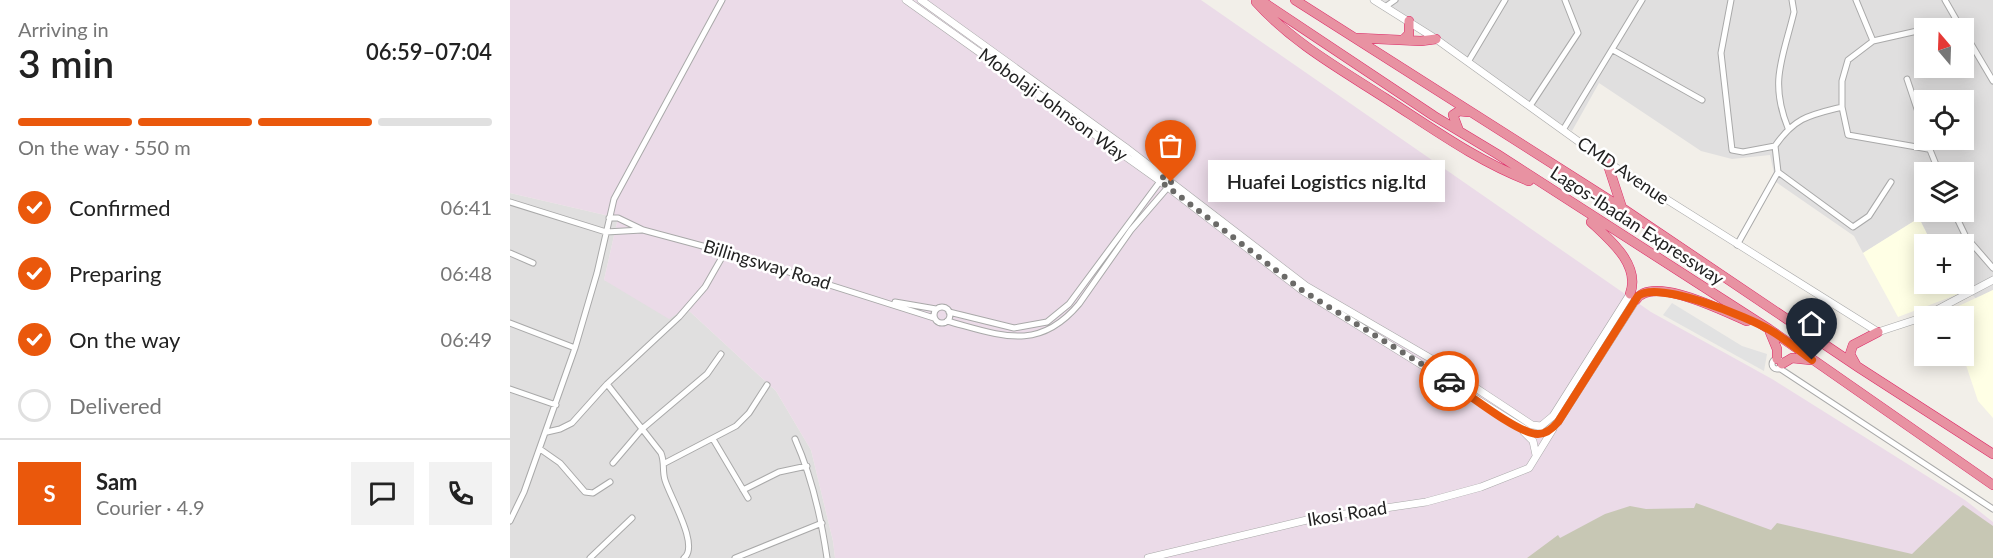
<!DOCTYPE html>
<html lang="en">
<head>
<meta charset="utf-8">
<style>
	body { margin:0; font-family:Lato,sans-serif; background:#f2f2f2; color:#222; height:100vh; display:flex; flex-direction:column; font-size:22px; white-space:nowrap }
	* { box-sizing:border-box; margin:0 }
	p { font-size:20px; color:#767676 }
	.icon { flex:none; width:33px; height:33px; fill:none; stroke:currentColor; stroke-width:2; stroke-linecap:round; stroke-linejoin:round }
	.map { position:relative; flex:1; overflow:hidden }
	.drawer { display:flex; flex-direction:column; background:#fff; width:510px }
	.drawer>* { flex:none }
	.needle { width:39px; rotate:341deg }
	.tools { position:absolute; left:1404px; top:18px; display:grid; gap:12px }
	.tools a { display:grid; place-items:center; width:60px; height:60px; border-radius:0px; background:#fff; box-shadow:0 3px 15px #0003; font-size:30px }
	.pin { position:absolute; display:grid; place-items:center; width:51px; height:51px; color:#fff; margin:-62px -26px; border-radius:50% 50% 50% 0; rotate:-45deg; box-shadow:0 0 6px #0007 }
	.pin .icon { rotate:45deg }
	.courier { position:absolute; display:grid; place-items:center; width:60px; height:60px; margin:-30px; border:4px solid #ea580c; border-radius:50%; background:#fff; color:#222; box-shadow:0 2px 8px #0007 }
	.bubble { position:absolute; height:42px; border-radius:0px; background:#fff; box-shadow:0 3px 15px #0003; font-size:20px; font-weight:600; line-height:42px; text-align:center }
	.headline em { font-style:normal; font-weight:600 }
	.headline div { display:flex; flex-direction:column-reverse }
	.headline { display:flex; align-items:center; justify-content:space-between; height:102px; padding:0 18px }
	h1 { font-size:39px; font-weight:600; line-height:45px }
	.bar { display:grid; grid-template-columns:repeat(4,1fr); gap:9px 6px; align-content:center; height:72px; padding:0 18px }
	.bar i { height:8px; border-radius:4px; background:#e0e0e0 }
	.bar .on { background:#ea580c }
	.bar p { grid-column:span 4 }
	.line { display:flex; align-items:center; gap:15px; padding:0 18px; border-top:2px solid #e0e0e0 }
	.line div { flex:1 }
	.round { display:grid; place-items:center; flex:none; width:63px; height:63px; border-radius:0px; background:#f2f2f2 }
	ol { padding:0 18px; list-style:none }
	li { display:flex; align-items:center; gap:18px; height:66px }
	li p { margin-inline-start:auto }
	li .icon { padding:6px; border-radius:50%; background:#ea580c; color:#fff; stroke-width:4 }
	li:last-child { color:#767676 }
	li i { width:33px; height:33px; border:3px solid #e0e0e0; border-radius:50% }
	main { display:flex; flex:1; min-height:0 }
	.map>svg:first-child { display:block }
</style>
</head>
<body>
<main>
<section class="drawer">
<div class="headline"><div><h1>3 min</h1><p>Arriving in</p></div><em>06:59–07:04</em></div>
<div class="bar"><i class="on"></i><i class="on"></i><i class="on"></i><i></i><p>On the way · 550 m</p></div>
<ol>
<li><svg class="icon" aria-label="check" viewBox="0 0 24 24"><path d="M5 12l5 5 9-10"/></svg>Confirmed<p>06:41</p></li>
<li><svg class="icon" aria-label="check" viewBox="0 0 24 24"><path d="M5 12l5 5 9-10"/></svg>Preparing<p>06:48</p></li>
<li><svg class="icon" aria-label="check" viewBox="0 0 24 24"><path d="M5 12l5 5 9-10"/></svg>On the way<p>06:49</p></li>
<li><i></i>Delivered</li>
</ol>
<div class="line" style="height:108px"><b class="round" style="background:#ea580c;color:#fff">S</b><div><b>Sam</b><p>Courier · 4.9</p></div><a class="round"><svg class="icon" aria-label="chat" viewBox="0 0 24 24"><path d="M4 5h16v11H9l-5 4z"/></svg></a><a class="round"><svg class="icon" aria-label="phone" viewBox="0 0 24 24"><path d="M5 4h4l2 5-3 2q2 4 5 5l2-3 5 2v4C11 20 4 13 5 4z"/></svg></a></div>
</section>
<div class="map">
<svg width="1483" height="558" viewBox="0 0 1483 558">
	<rect width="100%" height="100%" fill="#f2efe9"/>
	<path fill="#e0dfdf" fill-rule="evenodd" d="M866,0h617v290l-17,9 -13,-15 1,-40h-32l-13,-26 -56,35 -9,-17 -78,-54 -6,-27 -38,4 -31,-8 -102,-68 -27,48zM1414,28h40v40h-40zM1414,100h40v40h-40zM1414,172h40v40h-40z
		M0,193l108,25 -14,62 82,28 90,83 35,59 22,91 2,17h-325z"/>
	<path fill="#ebdbe8" d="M0,0h691l450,312 121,67 193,121 28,22v36h-1158l-2,-17 -22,-91 -35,-59 -90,-83 -17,11 -65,-39 14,-62 -108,-25z"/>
	<path fill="#ffffe5" d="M1409,218l13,26h-8v40h39l6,6 -71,27 -35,-64z
		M1483,290v128l-15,-17 -15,-45 1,-40h-12l-2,-6z"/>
	<path fill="#c7c7b4" d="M1186,503l75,27 6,-7 135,31 51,-49 30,21v32h-466l31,-23 2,3 45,-24 25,-8 16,3 48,-1z"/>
	<path fill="#e2e2e2" d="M1162,303l70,43 25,8 -3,17 -101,-56z"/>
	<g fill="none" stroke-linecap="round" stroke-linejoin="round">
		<g stroke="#a9a9a9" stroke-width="7">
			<path id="minor" d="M1221,0l-10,53 11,97 11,2 32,-6
				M1346,0l17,41
				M1435,0l16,28
				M875,7l10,-7
				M1454,32l29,49
				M1103,50l89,50
				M958,62l37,-62
				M1397,79l17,51
				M1020,106l48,-73 -13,-33
				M1278,128c-19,-47 -5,-70 6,-116l-2,-12
				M1053,130l79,-130
				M1416,140l13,32
				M1418,149l-80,-14 -6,-28v-26l6,-21 25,-19 84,-19
				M1268,172l75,55 16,-11 22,-34
				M1268,172l-3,-26c20,-29 35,-31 67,-39
				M0,202l96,30 36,-2
				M1444,212l12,25 27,31
				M99,218h9l25,12 82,22 209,66
				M1227,245l41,-73
				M0,253l23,10
				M385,302l41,7
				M424 315a8 8 0 1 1 16 0a8 8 0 1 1-16 0Z
				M439,312l65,16 33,-6 22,-18 92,-124
				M437,321c53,14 91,32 132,-17l52,-74 38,-44
				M0,323l65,25
				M1262 364a5 5 0 1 1 10 0a5 5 0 1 1-10 0Z
				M1269,368l214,141
				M97,384l54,69c4,10 1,17 4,27 5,17 35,66 19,78
				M0,389l46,16
				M37,432l13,-3 12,-6 35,-39 72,-67 26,-30 20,-35
				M203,439l35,59
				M285,439c17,38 26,78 32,119
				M30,449l20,14 25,29 8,1 17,-11
				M103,463l29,-34 65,-55 14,-20
				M155,463l71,-37 13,-13 18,-28
				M233,490l36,-18 28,-6
				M0,521l14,-29 51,-144 22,-75 17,-74 108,-199
				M80,558l42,-40
				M225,558l87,-35"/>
		</g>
		<g stroke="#a9a9a9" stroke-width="8">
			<path id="tertiary" d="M396,0l254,181 143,110 228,142h14l13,-11 78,-122
				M411,0l204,147 181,139 129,75 97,64 9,1 12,-10 77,-122
				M864,0l62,39 171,123 271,170 46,-15
				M1415,316l68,-36
				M1014,432l9,9 3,14
				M638,558l163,-39 115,-17 55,-15 48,-19 24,-39"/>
		</g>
		<g stroke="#dc2a67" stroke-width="10">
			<path id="motorway" d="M750,0l174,116 63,38 272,175 224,156
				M785,0l327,208 236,159 135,87
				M746,2c37,41 84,67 129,96 47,30 92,63 144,83
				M847,38l64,3 15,-2
				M893,40l6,-6v-13
				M949,131l-6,-16 6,-4 9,1
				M1097,162l15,46
				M1081,222c19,18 50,43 39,72
				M1126,300c16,-26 89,12 111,21
				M1260,332l7,17v10
				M1272,364l10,-6 19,2
				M1346,365l-6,-11 3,-9 25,-13"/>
		</g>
		<use href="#minor" stroke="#fff" stroke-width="5"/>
		<use href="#tertiary" stroke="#fff" stroke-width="7"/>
		<use href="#motorway" stroke="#e892a2" stroke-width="9"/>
	</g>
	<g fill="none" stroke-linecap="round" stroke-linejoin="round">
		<path stroke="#6b6a68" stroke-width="6" stroke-dasharray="0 10.8" d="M661,182l-7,-6 -4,5 143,110 146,90"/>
		<path stroke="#ea580c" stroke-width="8" d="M939,381c18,12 71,54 89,53 9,0 15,-6 20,-12l80,-126c20,-16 110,21 132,34 14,8 28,20 42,30"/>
	</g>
	<g text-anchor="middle" stroke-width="5" stroke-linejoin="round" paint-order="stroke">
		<g font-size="18" fill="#222" stroke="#fff">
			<text transform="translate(543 105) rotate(36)" y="6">Mobolaji Johnson Way</text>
			<text transform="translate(1113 171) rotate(34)" y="6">CMD Avenue</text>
			<text transform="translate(1127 226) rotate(33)" y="6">Lagos-Ibadan Expressway</text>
			<text transform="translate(257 265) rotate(17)" y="6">Billingsway Road</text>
			<text transform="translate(837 514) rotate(-9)" y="6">Ikosi Road</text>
		</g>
	</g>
</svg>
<div class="tools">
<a><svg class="needle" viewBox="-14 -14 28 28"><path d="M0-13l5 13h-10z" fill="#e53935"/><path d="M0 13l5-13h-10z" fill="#767676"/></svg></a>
<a><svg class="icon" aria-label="locate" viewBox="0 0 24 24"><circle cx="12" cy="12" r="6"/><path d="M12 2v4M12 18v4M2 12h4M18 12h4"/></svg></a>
<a><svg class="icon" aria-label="layers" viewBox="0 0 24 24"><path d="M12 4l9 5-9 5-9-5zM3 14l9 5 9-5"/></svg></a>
<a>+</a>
<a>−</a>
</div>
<div class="pin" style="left:661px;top:182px;background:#ea580c"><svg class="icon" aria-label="bag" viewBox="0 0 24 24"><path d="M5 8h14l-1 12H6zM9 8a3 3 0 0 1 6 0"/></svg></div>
<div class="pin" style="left:1302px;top:360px;background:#1f2937"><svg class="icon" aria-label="home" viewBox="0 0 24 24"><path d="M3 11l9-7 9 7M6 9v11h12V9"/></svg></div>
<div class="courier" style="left:939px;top:381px"><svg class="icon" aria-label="car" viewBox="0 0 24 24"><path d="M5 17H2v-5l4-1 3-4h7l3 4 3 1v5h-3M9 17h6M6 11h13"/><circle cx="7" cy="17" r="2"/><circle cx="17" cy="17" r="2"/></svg></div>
<div class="bubble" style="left:698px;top:160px;width:237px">Huafei Logistics nig.ltd</div>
</div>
</main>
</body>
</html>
